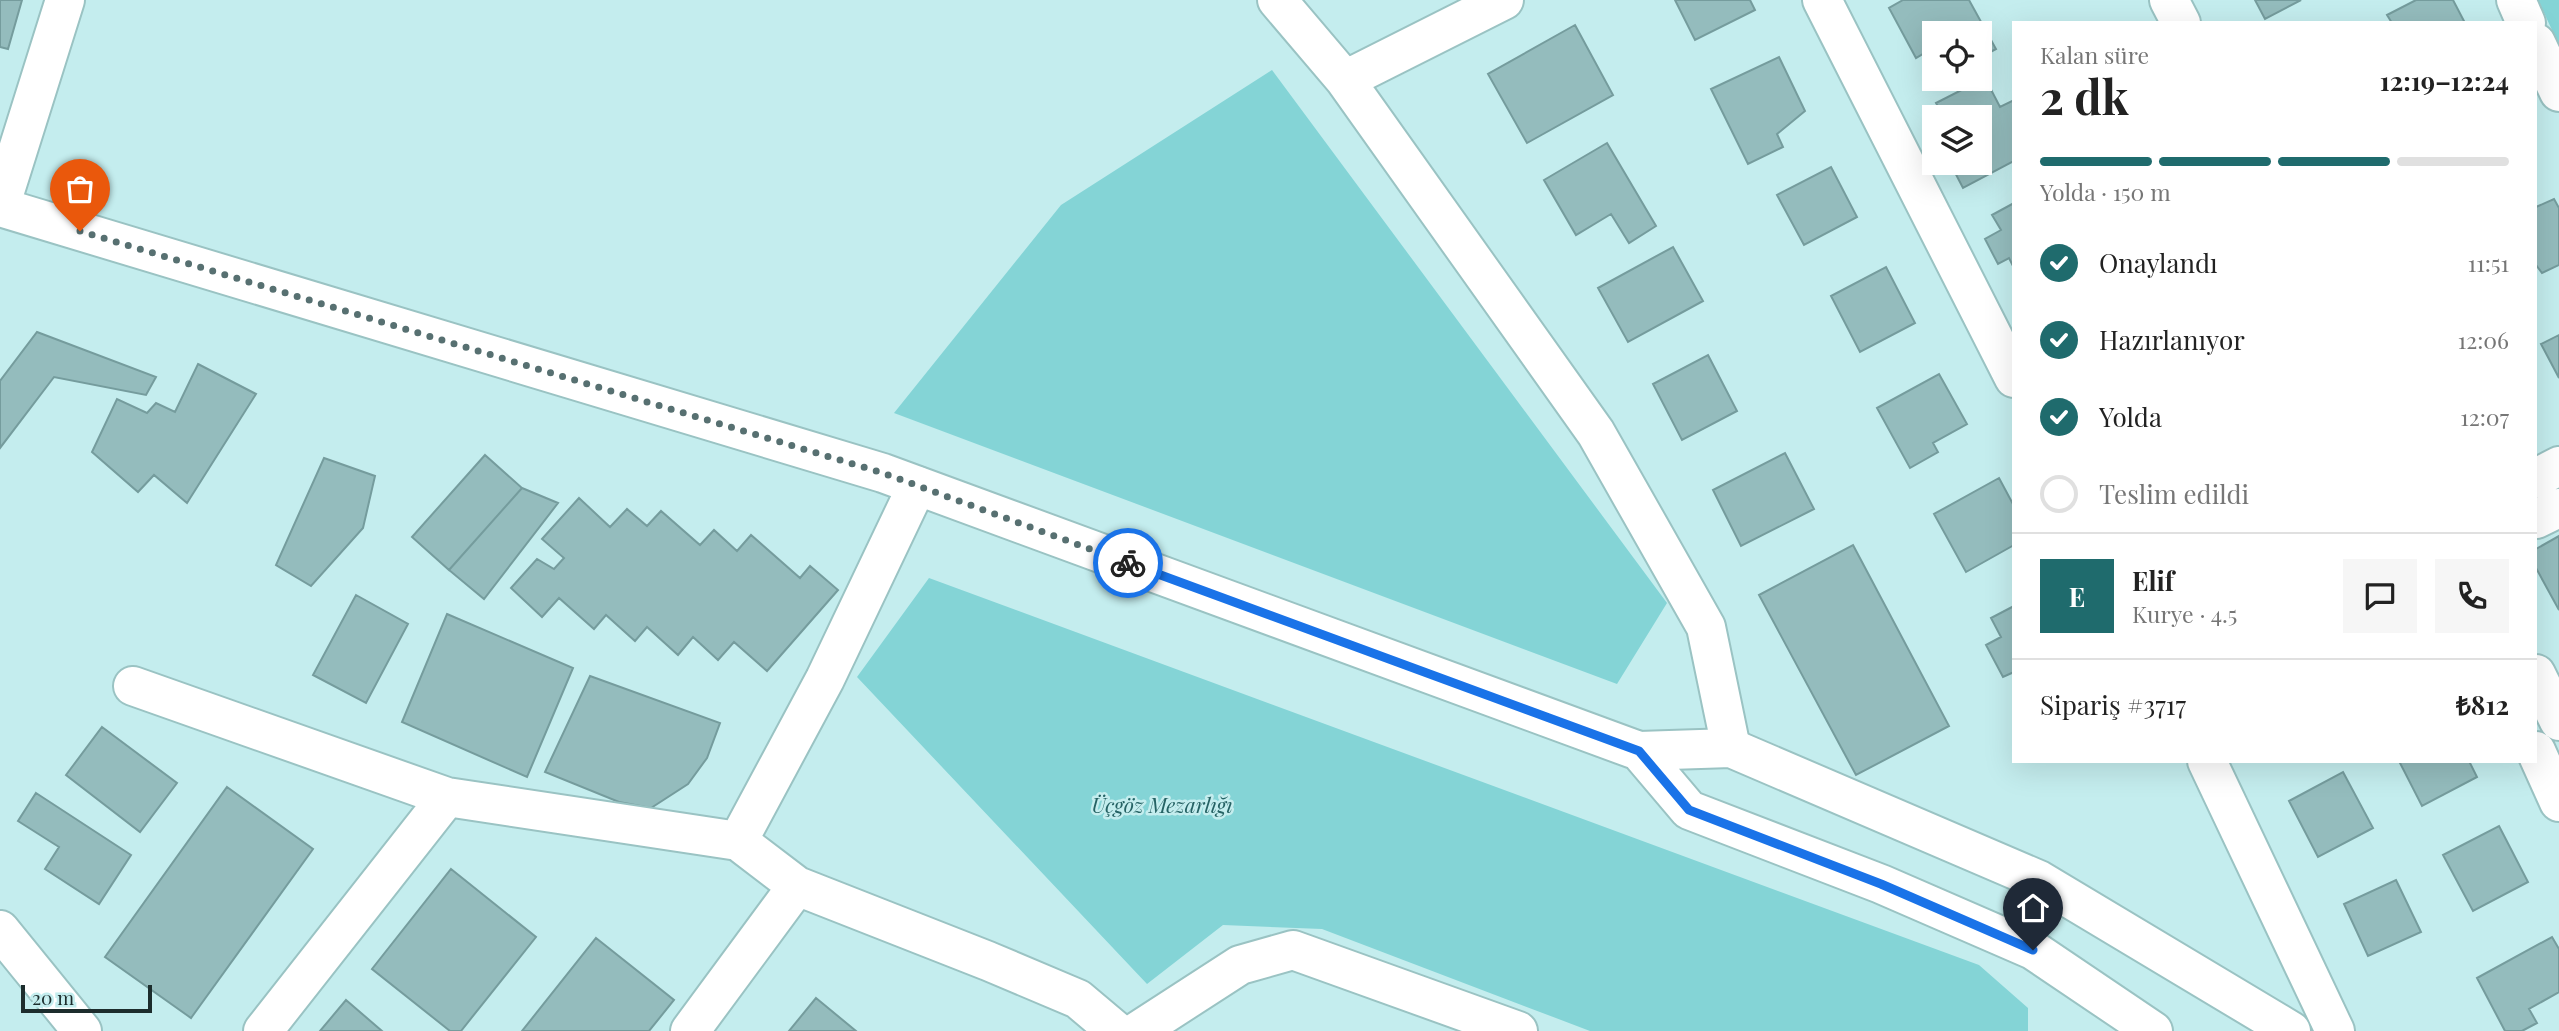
<!DOCTYPE html>
<html lang="tr">
<head>
<meta charset="utf-8">
<style>
	body { margin:0; font-family:"Playfair Display",serif; background:#f6f6f6; color:#222; height:100vh; display:flex; flex-direction:column; font-size:26px; white-space:nowrap }
	* { box-sizing:border-box; margin:0 }
	p { font-size:23px; color:#767676 }
	.icon { flex:none; width:38px; height:38px; fill:none; stroke:currentColor; stroke-width:2; stroke-linecap:round; stroke-linejoin:round }
	.map { position:relative; flex:1; overflow:hidden }
	.details { position:absolute; left:2012px; top:21px; width:525px; height:742px; display:flex; flex-direction:column; background:#fff; border-radius:0px; box-shadow:0 7px 28px #0002 }
	.details>* { flex:none }
	.tools { position:absolute; left:1922px; top:21px; display:grid; gap:14px }
	.tools a { display:grid; place-items:center; width:70px; height:70px; border-radius:0px; background:#fff; box-shadow:0 7px 28px #0002; font-size:35px }
	.scale { position:absolute; left:21px; bottom:18px; width:131px; box-sizing:border-box; padding-left:7px; border:4px solid #1d2d2d; border-top:0; font-size:19px; line-height:24px; white-space:nowrap; color:#1d2d2d; -webkit-text-stroke:5px #c4edee; paint-order:stroke }
	.pin { position:absolute; display:grid; place-items:center; width:60px; height:60px; color:#fff; margin:-72px -30px; border-radius:50% 50% 50% 0; rotate:-45deg; box-shadow:0 0 7px #0007 }
	.pin .icon { rotate:45deg }
	.courier { position:absolute; display:grid; place-items:center; width:70px; height:70px; margin:-35px; border:5px solid #1a73e8; border-radius:50%; background:#fff; color:#222; box-shadow:0 2px 9px #0007 }
	.head em { font-style:normal; font-weight:700 }
	.head div { display:flex; flex-direction:column-reverse }
	.head { display:flex; align-items:center; justify-content:space-between; height:119px; padding:0 28px }
	h1 { font-size:46px; font-weight:700; line-height:52px }
	.bar { display:grid; grid-template-columns:repeat(4,1fr); gap:10px 7px; align-content:center; height:84px; padding:0 28px }
	.bar i { height:9px; border-radius:5px; background:#e0e0e0 }
	.bar .current { background:#1f6b6d }
	.bar p { grid-column:span 4 }
	.line { display:flex; align-items:center; gap:18px; padding:0 28px; border-top:2px solid #e0e0e0 }
	.line div { flex:1 }
	.round { display:grid; place-items:center; flex:none; width:74px; height:74px; border-radius:0px; background:#f6f6f6 }
	ol { padding:0 28px; list-style:none }
	li { display:flex; align-items:center; gap:21px; height:77px }
	li p { margin-inline-start:auto }
	li .icon { padding:7px; border-radius:50%; background:#1f6b6d; color:#fff; stroke-width:4 }
	li:last-child { color:#767676 }
	li i { width:38px; height:38px; border:4px solid #e0e0e0; border-radius:50% }
	.map>svg:first-child { display:block }
</style>
</head>
<body>
<div class="map">
<svg width="2559" height="1031" viewBox="0 0 2559 1031">
	<rect width="100%" height="100%" fill="#c4edee"/>
	<path fill="#84d4d6" d="M2538,0h21v45z
		M1272,70l395,533 -50,81 -723,-271 167,-208z
		M929,578l1050,387 49,43v23h-438l-268,-102 -99,-4 -76,59 -290,-307z"/>
	<path fill="#94bcbd" stroke="#759c9d" stroke-width="2" d="M0,0h22l-14,49 -8,-2z
		M1675,0h75l5,10 -60,30z
		M1903,0h66l27,49 -17,9v-25h-45v17l-1,-2 -17,10 -27,-50z
		M2255,0h46l-36,19z
		M2416,0h37l12,23h-73l-5,-8z
		M1575,25l38,70 -86,48 -39,-69z
		M1779,57l26,54 -28,23 6,13 -35,17 -37,-75z
		M1985,78l15,29 14,-7v61l-51,27 -13,-25h29v-46h-35l-8,-14z
		M1607,143l49,83 -27,17 -18,-29 -35,21 -32,-55z
		M1831,167l26,50 -53,28 -27,-50z
		M2554,199l5,9v57l-17,8 -6,-8v-58z
		M2014,203v65l-5,-10 -11,6 -13,-25 16,-9 -9,-15z
		M1673,247l30,54 -75,41 -30,-54z
		M1886,267l29,56 -55,29 -29,-56z
		M37,332l119,45 -10,18 -92,-18 -54,71v-67z
		M2559,335v43l-18,-34z
		M1708,355l29,56 -55,29 -29,-56z
		M198,364l58,30 -69,109 -33,-28 -16,17 -46,-40 25,-53 30,14 9,-10 19,9z
		M1939,374l28,50 -34,19 5,9 -28,16 -33,-60z
		M1785,453l29,56 -73,37 -28,-56z
		M485,455l37,33 -73,82 -37,-33z
		M324,458l51,18 -12,52 -52,58 -35,-21z
		M1999,478l15,28v39l-48,27 -32,-58z
		M522,488l36,15 -74,96 -35,-29z
		M579,498l31,29 17,-18 20,17 14,-15 39,34 14,-15 23,21 14,-16 49,43 10,-12 28,24 -71,81 -33,-29 -16,18 -25,-23 -15,18 -31,-28 -12,14 -29,-26 -12,14 -35,-31 -17,19 -31,-29 26,-29 17,10 10,-11 -22,-19z
		M2559,536v74l-23,-42v-19z
		M1853,545l96,181 -93,49 -97,-180z
		M356,595l52,29 -42,79 -53,-28z
		M2014,606v66l-11,5 -17,-32 15,-8 -10,-19z
		M447,614l126,54 -46,109 -125,-55z
		M590,676l130,47 -13,35 -19,26 -37,24 -32,-6 -74,-30z
		M102,727l75,56 -37,49 -74,-57z
		M2399,761h70l8,16 -55,29z
		M2343,772l30,56 -55,29 -29,-56z
		M227,787l86,62 -122,169 -86,-61z
		M36,793l95,62 -32,49 -54,-35 14,-22 -41,-26z
		M2499,826l29,56 -55,29 -30,-56z
		M451,869l85,68 -75,94h-11l-78,-62z
		M2396,880l25,52 -53,24 -24,-52z
		M2552,937l7,12v43l-30,17 8,14 -15,8h-17l-28,-53z
		M596,938l78,62 -25,31h-127z
		M816,998l40,33h-67z
		M346,1000l36,31h-62z"/>
	<g fill="none" stroke-linecap="round" stroke-linejoin="round">
		<g stroke="#9ac3c3" stroke-width="42">
			<path id="minor" d="M1277,0l68,80 251,353 110,194 25,121
				M1822,0l192,378
				M2169,0l12,23
				M2516,0l10,23
				M2536,43l23,49
				M1345,80l159,-80
				M0,207l65,-207
				M2536,478l23,-12
				M2536,519l23,-11
				M2536,674l23,47
				M133,686l314,111
				M2536,751l23,51
				M2207,761l128,270
				M738,841l59,45
				M0,930l82,101
				M263,1031l184,-234 291,44 87,-162 92,-193
				M690,1031l107,-145 191,75 90,38 38,32
				M1138,1031l102,-66 53,-15 225,81"/>
		</g>
		<g stroke="#9ac3c3" stroke-width="42">
			<path id="major" d="M0,207l883,266 756,278 92,-3 308,132 252,151
				M1639,751l50,59 192,74 152,66 120,81"/>
		</g>
		<use href="#minor" stroke="#fff" stroke-width="38"/>
		<use href="#major" stroke="#fff" stroke-width="38"/>
	</g>
	<g fill="none" stroke-linecap="round" stroke-linejoin="round">
		<path stroke="#577071" stroke-width="7" stroke-dasharray="0 12.6" d="M80,231l803,242 245,90"/>
		<path stroke="#1a73e8" stroke-width="9" d="M1128,563l511,188 50,59 192,74 152,66"/>
	</g>
	<g text-anchor="middle" stroke-width="5" stroke-linejoin="round" paint-order="stroke">
		<g font-size="21" font-style="italic" fill="#256264" stroke="#c4edee">
			<text x="1162" y="813">Üçgöz Mezarlığı</text>
		</g>
	</g>
</svg>
<div class="tools">
<a><svg class="icon" aria-label="locate" viewBox="0 0 24 24"><circle cx="12" cy="12" r="6"/><path d="M12 2v4M12 18v4M2 12h4M18 12h4"/></svg></a>
<a><svg class="icon" aria-label="layers" viewBox="0 0 24 24"><path d="M12 4l9 5-9 5-9-5zM3 14l9 5 9-5"/></svg></a>
</div>
<div class="scale">20 m</div>
<div class="pin" style="left:80px;top:231px;background:#ea580c"><svg class="icon" aria-label="bag" viewBox="0 0 24 24"><path d="M5 8h14l-1 12H6zM9 8a3 3 0 0 1 6 0"/></svg></div>
<div class="pin" style="left:2033px;top:950px;background:#1f2937"><svg class="icon" aria-label="home" viewBox="0 0 24 24"><path d="M3 11l9-7 9 7M6 9v11h12V9"/></svg></div>
<div class="courier" style="left:1128px;top:563px"><svg class="icon" aria-label="bike" viewBox="0 0 24 24"><circle cx="6" cy="16" r="4"/><circle cx="18" cy="16" r="4"/><path d="M6 16l4-8h5l3 8M10 8l3 8H6M13 5h3"/></svg></div>
<section class="details">
<div class="head"><div><h1>2 dk</h1><p>Kalan süre</p></div><em>12:19–12:24</em></div>
<div class="bar"><i class="current"></i><i class="current"></i><i class="current"></i><i></i><p>Yolda · 150 m</p></div>
<ol>
<li><svg class="icon" aria-label="check" viewBox="0 0 24 24"><path d="M5 12l5 5 9-10"/></svg>Onaylandı<p>11:51</p></li>
<li><svg class="icon" aria-label="check" viewBox="0 0 24 24"><path d="M5 12l5 5 9-10"/></svg>Hazırlanıyor<p>12:06</p></li>
<li><svg class="icon" aria-label="check" viewBox="0 0 24 24"><path d="M5 12l5 5 9-10"/></svg>Yolda<p>12:07</p></li>
<li><i></i>Teslim edildi</li>
</ol>
<div class="line" style="height:126px"><b class="round" style="background:#1f6b6d;color:#fff">E</b><div><b>Elif</b><p>Kurye · 4.5</p></div><a class="round"><svg class="icon" aria-label="chat" viewBox="0 0 24 24"><path d="M4 5h16v11H9l-5 4z"/></svg></a><a class="round"><svg class="icon" aria-label="phone" viewBox="0 0 24 24"><path d="M5 4h4l2 5-3 2q2 4 5 5l2-3 5 2v4C11 20 4 13 5 4z"/></svg></a></div>
<div class="line" style="height:91px"><div>Sipariş #3717</div><b>₺812</b></div>
</section>
</div>
</body>
</html>
